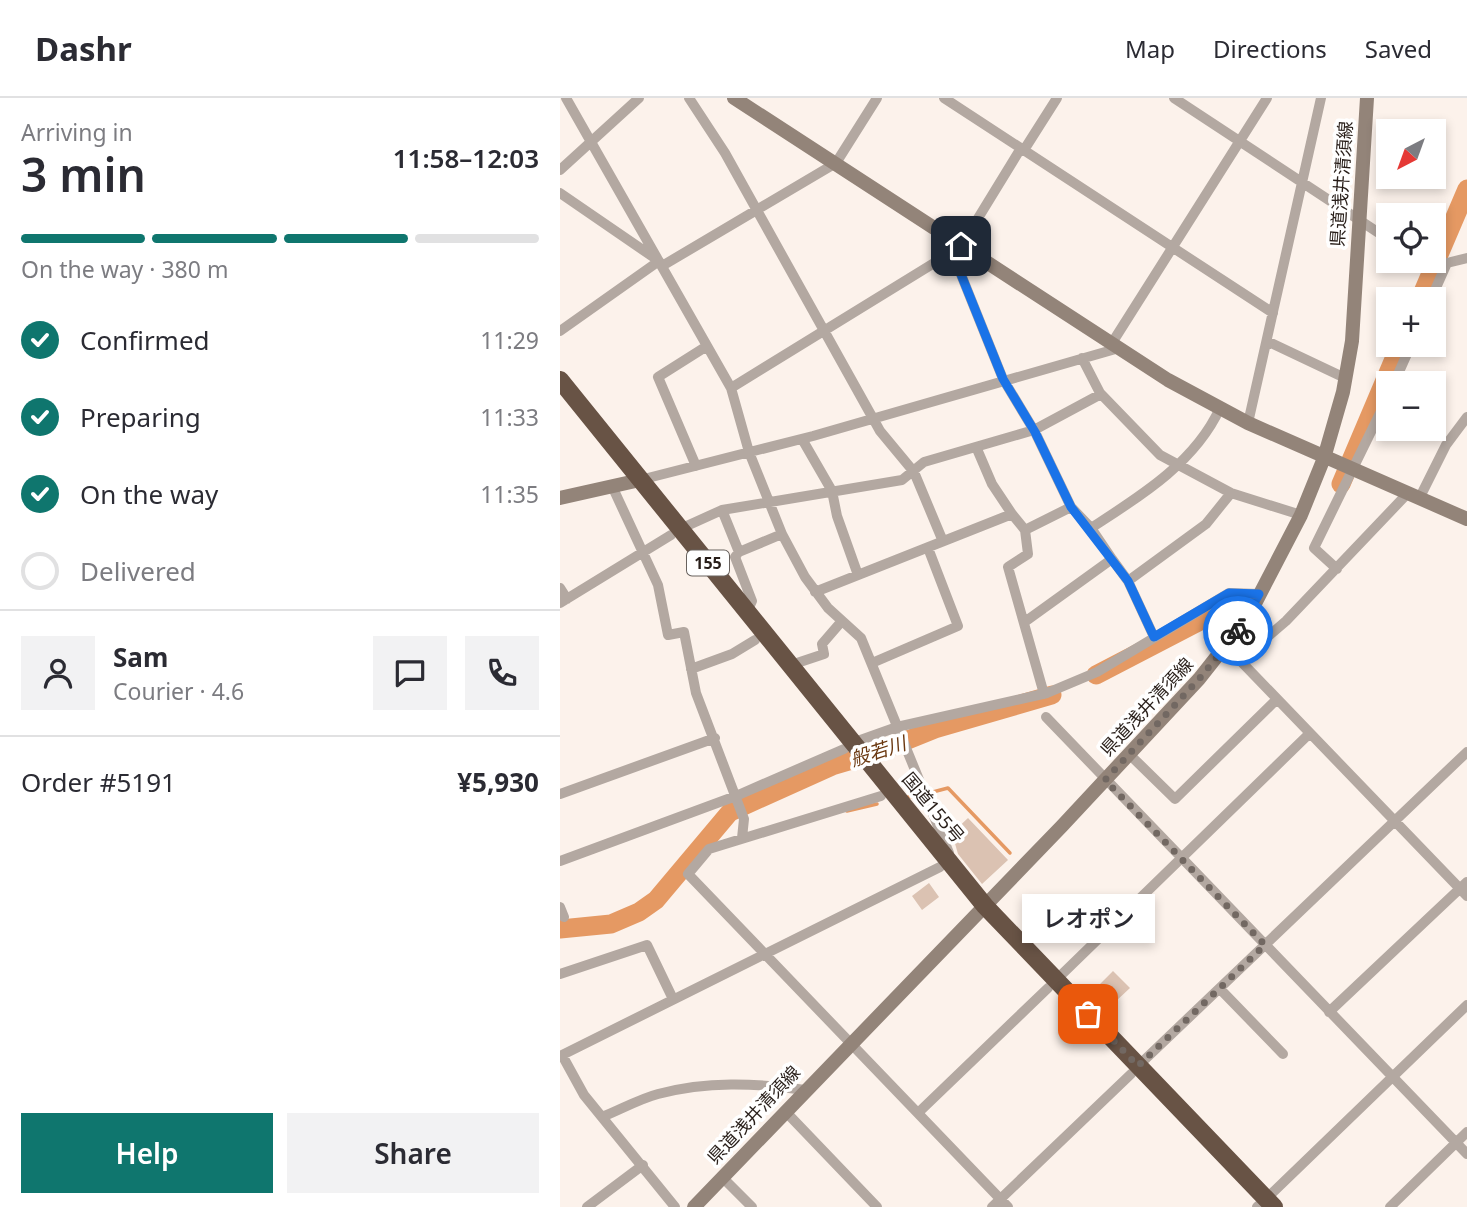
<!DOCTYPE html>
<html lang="en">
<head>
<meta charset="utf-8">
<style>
	body { margin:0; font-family:"Noto Sans","Noto Sans JP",sans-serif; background:#f2f2f3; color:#2b2b33; height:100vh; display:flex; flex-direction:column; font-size:26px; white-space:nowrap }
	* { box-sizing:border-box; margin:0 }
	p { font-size:23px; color:#7c7c81 }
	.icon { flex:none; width:38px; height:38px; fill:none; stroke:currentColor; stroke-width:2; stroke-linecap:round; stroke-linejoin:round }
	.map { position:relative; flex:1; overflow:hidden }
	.sheet { display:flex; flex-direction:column; background:#fff; width:560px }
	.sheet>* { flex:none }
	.needle { width:46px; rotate:221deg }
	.controls { position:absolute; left:816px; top:21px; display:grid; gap:14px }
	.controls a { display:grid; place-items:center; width:70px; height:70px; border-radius:0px; background:#fff; box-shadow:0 4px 10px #0003; font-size:35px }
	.pin { position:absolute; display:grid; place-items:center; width:60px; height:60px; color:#fff; margin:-30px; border-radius:14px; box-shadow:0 4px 10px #0006 }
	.courier { position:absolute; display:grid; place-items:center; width:70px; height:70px; margin:-35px; border:5px solid #1a73e8; border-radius:50%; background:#fff; color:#222; box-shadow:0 2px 9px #0007 }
	.bubble { position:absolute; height:49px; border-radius:0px; background:#fff; box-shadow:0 4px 10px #0003; font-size:23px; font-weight:600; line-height:49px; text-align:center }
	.summary em { font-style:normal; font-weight:600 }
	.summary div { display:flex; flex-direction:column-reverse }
	.summary { display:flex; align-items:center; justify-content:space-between; height:119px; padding:0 21px }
	h1 { font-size:46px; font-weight:600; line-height:52px }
	.bar { display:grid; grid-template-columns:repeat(4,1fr); gap:10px 7px; align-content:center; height:84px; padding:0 21px }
	.bar i { height:9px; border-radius:5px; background:#e1e1e2 }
	.bar .on { background:#0f766e }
	.bar p { grid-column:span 4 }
	.line { display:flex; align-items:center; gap:18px; padding:0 21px; border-top:2px solid #e1e1e2 }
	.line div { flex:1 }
	.round { display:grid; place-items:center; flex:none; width:74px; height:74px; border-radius:0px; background:#f2f2f3 }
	ol { padding:0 21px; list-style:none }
	li { display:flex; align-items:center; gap:21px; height:77px }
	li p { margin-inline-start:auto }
	li .icon { padding:7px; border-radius:50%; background:#0f766e; color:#fff; stroke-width:4 }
	li:last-child { color:#7c7c81 }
	li i { width:38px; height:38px; border:4px solid #e1e1e2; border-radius:50% }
	.button { display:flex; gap:14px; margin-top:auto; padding:14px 21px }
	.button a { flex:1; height:80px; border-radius:0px; background:#0f766e; color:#fff; font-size:28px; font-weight:600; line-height:80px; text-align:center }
	.button a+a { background:#f2f2f3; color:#2b2b33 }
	header { display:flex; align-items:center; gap:42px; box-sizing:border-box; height:98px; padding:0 35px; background:#fff; border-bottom:2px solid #e1e1e2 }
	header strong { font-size:33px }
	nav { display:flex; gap:38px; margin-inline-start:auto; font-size:24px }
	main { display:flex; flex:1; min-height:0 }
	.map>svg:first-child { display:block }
</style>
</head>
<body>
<header>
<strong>Dashr</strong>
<nav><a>Map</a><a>Directions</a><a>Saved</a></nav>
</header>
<main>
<section class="sheet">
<div class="summary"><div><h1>3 min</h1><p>Arriving in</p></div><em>11:58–12:03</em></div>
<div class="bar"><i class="on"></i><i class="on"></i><i class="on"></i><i></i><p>On the way · 380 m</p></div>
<ol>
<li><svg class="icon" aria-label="check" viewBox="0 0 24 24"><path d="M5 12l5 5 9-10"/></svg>Confirmed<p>11:29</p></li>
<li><svg class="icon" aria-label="check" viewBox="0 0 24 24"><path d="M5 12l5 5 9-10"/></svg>Preparing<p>11:33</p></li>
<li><svg class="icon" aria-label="check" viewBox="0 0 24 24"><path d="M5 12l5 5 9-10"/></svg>On the way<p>11:35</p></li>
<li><i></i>Delivered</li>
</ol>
<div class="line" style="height:126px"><a class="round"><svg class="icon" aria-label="person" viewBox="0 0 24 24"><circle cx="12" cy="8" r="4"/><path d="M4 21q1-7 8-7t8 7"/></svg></a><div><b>Sam</b><p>Courier · 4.6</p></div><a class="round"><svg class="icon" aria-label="chat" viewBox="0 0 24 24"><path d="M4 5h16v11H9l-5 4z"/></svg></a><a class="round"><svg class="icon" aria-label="phone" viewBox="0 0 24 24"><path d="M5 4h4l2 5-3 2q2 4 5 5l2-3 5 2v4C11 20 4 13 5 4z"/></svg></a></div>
<div class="line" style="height:91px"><div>Order #5191</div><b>¥5,930</b></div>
<div class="button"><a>Help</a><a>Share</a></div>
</section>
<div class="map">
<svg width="907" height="1109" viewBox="0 0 907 1109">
	<rect width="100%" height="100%" fill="#fcf2eb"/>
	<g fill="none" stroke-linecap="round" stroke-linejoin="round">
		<path stroke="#e59963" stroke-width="3.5" d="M369,695l19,-5 62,65
			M348,699l14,-2
			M287,713l30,-7"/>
		<path stroke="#e59963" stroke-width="19" d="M860,201l47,-110
			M781,386l59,-139
			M536,577l129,-67
			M0,831l51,-5 28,-12 17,-12 74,-88 102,-46 41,-12 62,-25 117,-34"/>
	</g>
	<path fill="#dbc2b2" d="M408,720l40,42 -26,24 -24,-30 -6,-21z
		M369,785l10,14 -17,13 -10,-14z
		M553,873l17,17 -15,14 -16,-17z"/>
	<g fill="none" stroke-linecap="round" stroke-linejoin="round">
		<path stroke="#b3a8a1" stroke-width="10" d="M6,0l165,290 18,64 33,82 23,43 23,31 33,30 88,215
			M129,0l36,55 155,278 34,41 28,67
			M384,0l329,215
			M614,0l214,141
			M461,50l-60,98 -9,6 51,127 32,53 36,75 20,21c48,-31 104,-65 129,-120
			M464,52l33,-52
			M0,72l79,-72
			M0,95l99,68 -99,70
			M864,163l23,2 20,-5
			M102,168l174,-103 41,-65
			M871,201l16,-36
			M707,243l78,37
			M552,245l155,-245
			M522,260l18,35 60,62 71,38 70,22
			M834,285l17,-38
			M171,290l221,-136
			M688,325l73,-325
			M242,341l30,52 5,25 21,59
			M417,351l15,35 20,30
			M136,368l-38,-89 49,-31
			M80,382l173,-44 306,-88
			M52,388l46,99 10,50 16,-3 12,61 48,126 -2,19
			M859,401l27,-54 21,-28
			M162,412l17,42 -4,5 17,44 -5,11
			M531,430l21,31
			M120,431l42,-19 180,-30 22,-18 110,-32 67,-36
			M465,432l46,-23
			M179,454l43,-18
			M777,471l-23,-21 74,-151
			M568,483l78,-57 25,-31
			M0,490l7,11
			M255,494l197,-78 13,16 3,24 -20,13 36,127
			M0,505l111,-68
			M466,523l86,-62 16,22 26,56
			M669,551l238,247
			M669,551l22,2 35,-30 121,-127
			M312,565l86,-37 -30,-78
			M231,567l33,-11 -2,-10 19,-22
			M131,571l41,-15 23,-14
			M486,619l421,437
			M292,645l45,-16 150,-34 50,-21 132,-79 30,1
			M569,656l46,45 101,-99
			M0,696l155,-56
			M321,698l-172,53 -21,25 320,333
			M0,763l176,-65 108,-47
			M0,809l4,10
			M0,876l87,-29 26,54
			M496,882l253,-246
			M660,891l63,65
			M769,914l138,-130
			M2,957l22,40 91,112
			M0,958l380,-189
			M578,968l329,-314
			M225,1013l92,96
			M359,1014l129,-124
			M42,1019c18,-7 37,-18 56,-23 49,-13 97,-11 147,-4
			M162,1079l30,30
			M706,1101l201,-194
			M27,1109l56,-42
			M432,1109l139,-133
			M697,1109l1,-1
			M830,1109l77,-75"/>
		<path stroke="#938479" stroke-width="14" d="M174,0l434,282 80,43 219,96
			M0,400l80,-18
			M134,1109l368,-381 137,-147 49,-62 53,-102 23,-57 19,-66 9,-51 15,-243"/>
		<path stroke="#685345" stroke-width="18" d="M0,282l425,526 289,301"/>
	</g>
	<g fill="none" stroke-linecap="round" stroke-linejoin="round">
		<path stroke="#726862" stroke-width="7" stroke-dasharray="0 12.6" d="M528,916l50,52 127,-121 -160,-165 94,-101 39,-48"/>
		<path stroke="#1a73e8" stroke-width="9" d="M401,148l-9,6 51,127 32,53 36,75 57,74 26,56 75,-44 30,1 -21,37"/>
	</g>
	<g text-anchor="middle" stroke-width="7" stroke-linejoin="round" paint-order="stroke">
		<rect fill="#fff" stroke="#68625e" stroke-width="2" x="127" y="452.5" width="42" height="25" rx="5"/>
		<g font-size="16" font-weight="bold" fill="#281e19">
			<text x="148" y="471">155</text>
		</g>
		<g font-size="18" fill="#281e19" stroke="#fff">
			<text transform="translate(782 86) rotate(-86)" y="6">県道浅井清須線</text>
			<text transform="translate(587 609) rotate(-47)" y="6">県道浅井清須線</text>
			<text transform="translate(373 710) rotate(50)" y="6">国道155号</text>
			<text transform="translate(194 1017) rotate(-47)" y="6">県道浅井清須線</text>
		</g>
		<g font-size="19" font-style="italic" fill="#6a3810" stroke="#fff">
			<text transform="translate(318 653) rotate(-18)" y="7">般若川</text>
		</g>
	</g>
</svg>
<div class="controls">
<a><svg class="needle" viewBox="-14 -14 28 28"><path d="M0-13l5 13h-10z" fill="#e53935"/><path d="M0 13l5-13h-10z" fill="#7c7c81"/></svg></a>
<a><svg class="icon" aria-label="locate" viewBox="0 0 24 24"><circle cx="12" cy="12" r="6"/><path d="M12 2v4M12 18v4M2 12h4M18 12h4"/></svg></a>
<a>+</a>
<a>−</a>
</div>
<div class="pin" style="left:528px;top:916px;background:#ea580c"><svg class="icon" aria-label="bag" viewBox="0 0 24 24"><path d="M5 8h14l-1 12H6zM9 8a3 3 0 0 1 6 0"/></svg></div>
<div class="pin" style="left:401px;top:148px;background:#1f2937"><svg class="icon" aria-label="home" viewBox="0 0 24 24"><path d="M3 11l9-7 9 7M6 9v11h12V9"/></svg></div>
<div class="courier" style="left:678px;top:533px"><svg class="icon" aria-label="bike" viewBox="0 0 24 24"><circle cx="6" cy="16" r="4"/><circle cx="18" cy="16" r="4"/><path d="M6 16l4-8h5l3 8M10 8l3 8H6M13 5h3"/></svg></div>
<div class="bubble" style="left:462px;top:796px;width:133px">レオポン</div>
</div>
</main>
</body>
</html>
